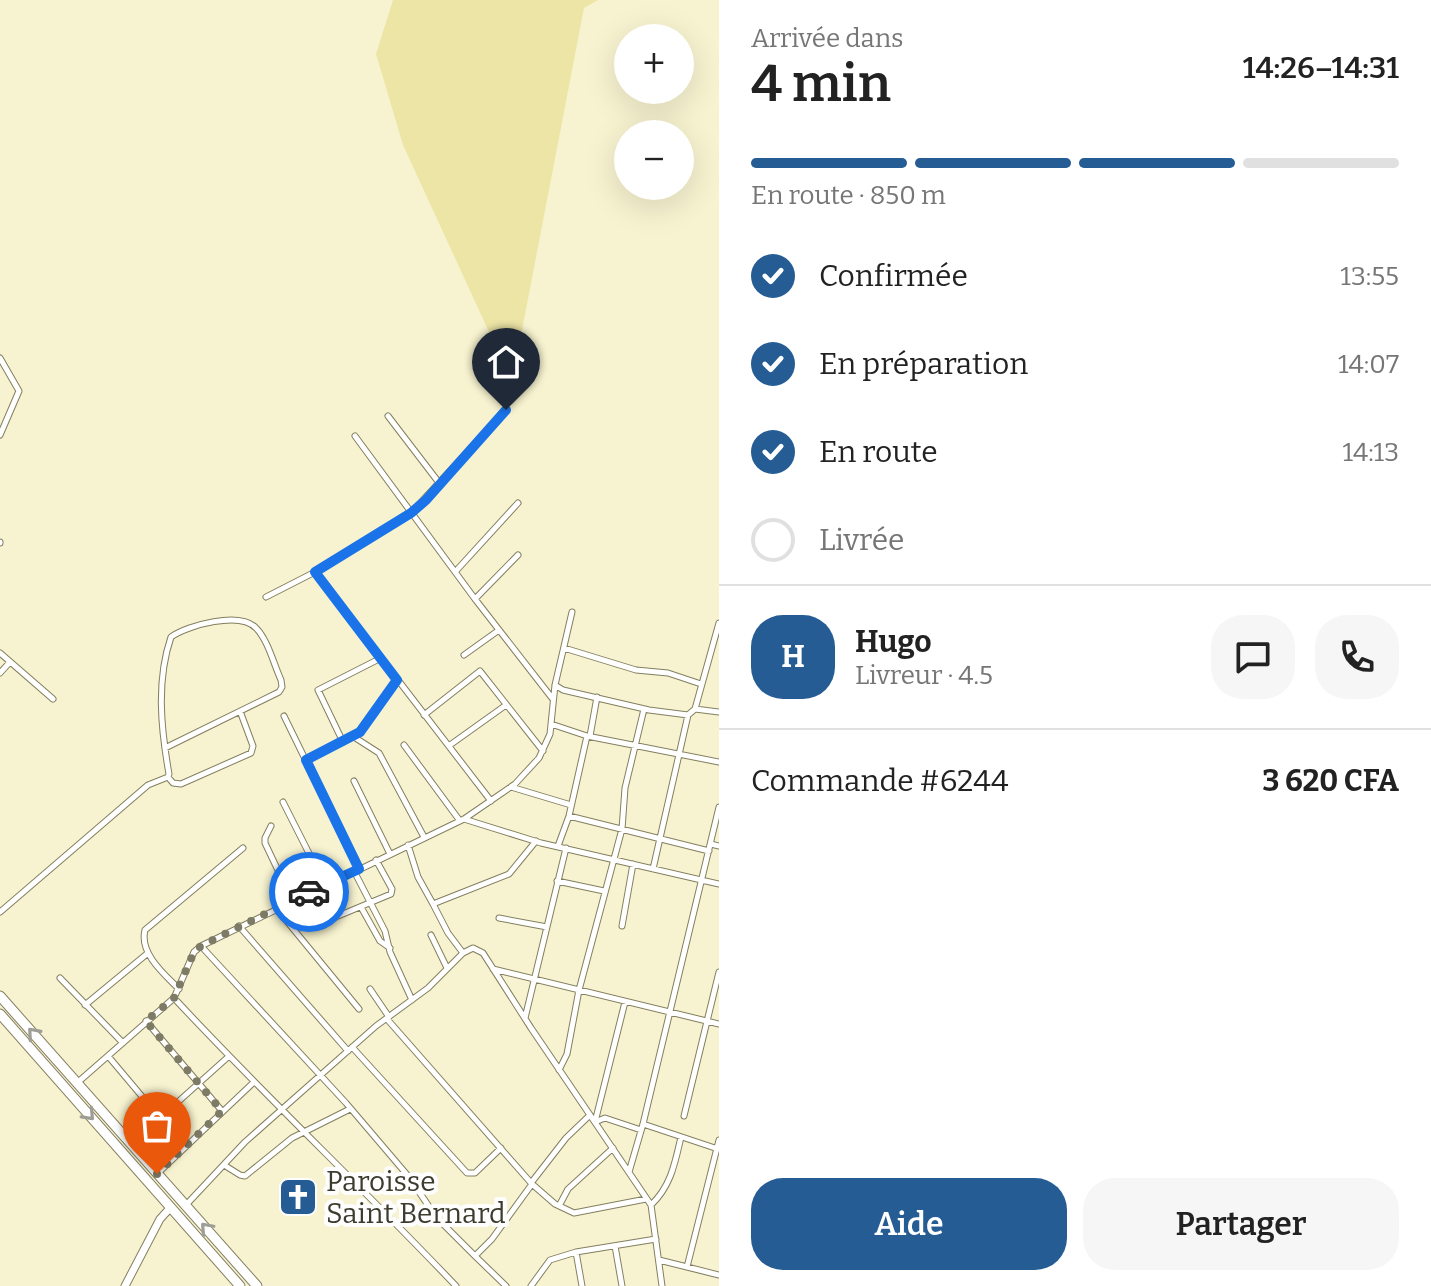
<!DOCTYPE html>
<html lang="fr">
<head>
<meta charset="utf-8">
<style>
	body { margin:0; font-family:Bitter,serif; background:#f6f6f6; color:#222; height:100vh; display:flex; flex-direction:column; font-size:30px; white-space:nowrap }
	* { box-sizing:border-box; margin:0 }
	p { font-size:26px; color:#767676 }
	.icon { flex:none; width:44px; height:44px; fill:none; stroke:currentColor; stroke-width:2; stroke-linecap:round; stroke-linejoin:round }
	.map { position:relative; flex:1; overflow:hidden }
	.panel { display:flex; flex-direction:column; background:#fff; width:712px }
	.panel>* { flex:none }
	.buttons { position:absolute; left:614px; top:24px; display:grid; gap:16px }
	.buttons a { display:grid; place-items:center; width:80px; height:80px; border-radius:50%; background:#fff; box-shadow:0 8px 32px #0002; font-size:40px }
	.pin { position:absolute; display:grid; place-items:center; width:68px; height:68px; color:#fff; margin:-82px -34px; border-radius:50% 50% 50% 0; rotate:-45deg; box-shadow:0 0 8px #0007 }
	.pin .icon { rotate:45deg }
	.courier { position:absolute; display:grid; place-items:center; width:80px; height:80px; margin:-40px; border:6px solid #1a73e8; border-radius:50%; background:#fff; color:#222; box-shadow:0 2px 10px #0007 }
	.overview em { font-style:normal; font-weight:600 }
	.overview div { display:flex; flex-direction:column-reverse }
	.overview { display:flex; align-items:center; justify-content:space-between; height:136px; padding:0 32px }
	h1 { font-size:52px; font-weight:600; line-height:60px }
	.bar { display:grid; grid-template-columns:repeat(4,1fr); gap:12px 8px; align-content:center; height:96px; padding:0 32px }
	.bar i { height:10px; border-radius:6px; background:#e0e0e0 }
	.bar .on { background:#255c94 }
	.bar p { grid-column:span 4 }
	.line { display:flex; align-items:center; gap:20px; padding:0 32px; border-top:2px solid #e0e0e0 }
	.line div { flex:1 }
	.round { display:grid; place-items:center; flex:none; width:84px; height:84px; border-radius:32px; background:#f6f6f6 }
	ol { padding:0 32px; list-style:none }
	li { display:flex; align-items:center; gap:24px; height:88px }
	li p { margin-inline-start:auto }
	li .icon { padding:8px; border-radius:50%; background:#255c94; color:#fff; stroke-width:4 }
	li:last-child { color:#767676 }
	li i { width:44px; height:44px; border:4px solid #e0e0e0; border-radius:50% }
	.button { display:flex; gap:16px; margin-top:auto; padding:16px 32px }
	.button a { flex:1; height:92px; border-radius:32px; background:#255c94; color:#fff; font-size:32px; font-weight:600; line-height:92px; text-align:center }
	.button a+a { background:#f6f6f6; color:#222 }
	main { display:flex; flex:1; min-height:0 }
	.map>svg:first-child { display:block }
</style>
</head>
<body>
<main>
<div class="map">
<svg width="719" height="1286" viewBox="0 0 719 1286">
	<rect width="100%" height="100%" fill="#f7f3d0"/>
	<path fill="#ede5a6" d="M393,0h205l-14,8 -72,374 -109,-237 -27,-91z"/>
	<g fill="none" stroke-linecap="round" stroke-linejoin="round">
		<g stroke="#837f5f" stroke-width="7">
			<path id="minor" d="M0,358l19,33 -19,44
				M388,416l52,68
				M355,436l120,163 77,99
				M0,543v-1
				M315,572l176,229
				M455,572l63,-69
				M266,597l49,-25 96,-59 95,-103
				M475,599l43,-44
				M564,648l72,22 32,3 33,11
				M0,653l53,46
				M464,655l35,-25
				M0,673l10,-11
				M555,685l8,5 86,20 39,5 7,-6 24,-86
				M695,709l24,3
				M424,715l56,-44 63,80
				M284,716l75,153
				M551,724l36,12 -18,80 -11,30
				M587,736l132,26
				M590,736l7,-39
				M354,737l25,16 45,84
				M343,742l-25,-52 63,-32
				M404,745l56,76
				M450,745l56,-40
				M306,760l54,-28 37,-52
				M168,777l5,6 8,1 70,-31 2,-7 -13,-35
				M354,781l36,73
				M511,787l60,18
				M283,802l42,83
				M569,816l140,35
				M464,819l77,24 178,41
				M271,826l-6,12v5l27,57
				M711,844l8,2
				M408,845l10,32 15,27
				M653,869l35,-154
				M354,871l31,60 5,21 22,48
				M557,881l47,10
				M323,886l15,30 53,-22 1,-5 -16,-29
				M361,907l19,34 10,7
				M276,908l83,101
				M0,912l148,-127 20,-8 1,-3c-8,-45 -13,-93 2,-137 17,-12 69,-26 85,-9 12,12 18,37 25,52l1,7 -3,5 -114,56
				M499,918l48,9
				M239,926l109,125
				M622,926l11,-62
				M431,935l16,33
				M201,946l145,157 63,74 27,40 39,39 17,-17 40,-55 -145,-165
				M463,953l-15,-20 -15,-29 76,-30 27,-33
				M493,969l226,55
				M60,978l63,65
				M179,989c-15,-15 -40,-36 -34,-59l98,-82
				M370,989l19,28
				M174,998c91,98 189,190 282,288
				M625,1002l-30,120 10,-4 36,12
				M85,1005l63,-52
				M525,1018l41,-170
				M146,1021l76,90
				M352,1047l115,126h8l26,-25
				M108,1056l53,63
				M559,1070l8,-16 12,-64 43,-161 3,-41 19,-79
				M77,1083l97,-85 20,-46 7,-6 263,-127 51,-35 24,-26 11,-24 5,-49 17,-73
				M684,1116l35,-144
				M643,1124l75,25
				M131,1144l97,-87
				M224,1165l16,10 5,1 47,-38 58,-29
				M629,1172l14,-48 76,-317
				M157,1174l97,-92
				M531,1183l35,-45 24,-23
				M532,1184l23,20 19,9 72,-14
				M186,1205l59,-63 131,-116 52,-38 35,-35 10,-5 10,5 48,75 120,177 11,81
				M651,1205c20,-19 24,-42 30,-68
				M559,1206l9,-17 45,-41
				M615,1246l7,40
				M576,1252l6,34
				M475,1256l31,30
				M659,1260l28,7 32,-127
				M687,1267l32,8
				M531,1286l19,-26 26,-8 80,-13"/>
		</g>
		<g stroke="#837f5f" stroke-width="9">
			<path id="tertiary" d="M125,1286l35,-67 11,-12"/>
		</g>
		<g stroke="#837f5f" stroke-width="11">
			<path id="primary" d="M0,996l257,290
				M0,1014l240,272"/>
		</g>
		<use href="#minor" stroke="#fff" stroke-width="5"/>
		<use href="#tertiary" stroke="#fff" stroke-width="7"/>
		<use href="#primary" stroke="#fff" stroke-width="9"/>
	</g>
	<defs><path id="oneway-chevron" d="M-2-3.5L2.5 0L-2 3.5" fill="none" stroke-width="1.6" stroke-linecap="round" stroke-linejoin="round" transform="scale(2)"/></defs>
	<g stroke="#9e9d96">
		<use href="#oneway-chevron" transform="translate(33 1033) rotate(-131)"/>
		<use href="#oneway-chevron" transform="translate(89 1115) rotate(47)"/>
		<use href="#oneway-chevron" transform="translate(206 1228) rotate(-132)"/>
	</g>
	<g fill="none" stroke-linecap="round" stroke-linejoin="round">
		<path stroke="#7d7b66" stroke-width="8" stroke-dasharray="0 14.4" d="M157,1174l65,-63 -76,-90 28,-23 20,-46 7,-6 108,-54"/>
		<path stroke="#1a73e8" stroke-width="10" d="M309,892l50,-23 -53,-109 54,-28 37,-52 -82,-108 96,-59 15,-13 80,-90"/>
	</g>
	<defs>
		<g id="church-square" transform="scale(2)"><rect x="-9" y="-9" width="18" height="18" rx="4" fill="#255c94" stroke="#fefefe"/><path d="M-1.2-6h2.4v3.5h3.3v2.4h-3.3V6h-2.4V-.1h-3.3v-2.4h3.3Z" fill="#fff"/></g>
	</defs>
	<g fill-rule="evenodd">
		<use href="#church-square" x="298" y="1197"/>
	</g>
	<g text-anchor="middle" stroke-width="8" stroke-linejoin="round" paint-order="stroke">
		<g font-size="28" fill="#3c3b2d" stroke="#fefefe" text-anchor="start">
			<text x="326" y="1191">Paroisse<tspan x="326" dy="32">Saint Bernard</tspan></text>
		</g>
	</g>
</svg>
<div class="buttons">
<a>+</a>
<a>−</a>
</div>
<div class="pin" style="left:157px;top:1174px;background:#ea580c"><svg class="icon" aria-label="bag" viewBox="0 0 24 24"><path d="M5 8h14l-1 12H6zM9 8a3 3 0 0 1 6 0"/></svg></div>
<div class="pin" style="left:506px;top:410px;background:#1f2937"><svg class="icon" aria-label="home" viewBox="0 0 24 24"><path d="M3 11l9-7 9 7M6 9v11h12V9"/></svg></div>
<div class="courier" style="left:309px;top:892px"><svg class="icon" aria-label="car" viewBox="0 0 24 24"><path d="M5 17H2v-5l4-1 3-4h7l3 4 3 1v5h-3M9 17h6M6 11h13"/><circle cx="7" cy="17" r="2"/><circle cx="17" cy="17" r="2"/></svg></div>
</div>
<section class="panel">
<div class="overview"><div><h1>4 min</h1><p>Arrivée dans</p></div><em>14:26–14:31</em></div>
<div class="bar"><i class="on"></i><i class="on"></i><i class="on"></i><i></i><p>En route · 850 m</p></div>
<ol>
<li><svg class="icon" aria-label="check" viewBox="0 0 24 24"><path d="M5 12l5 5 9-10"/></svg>Confirmée<p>13:55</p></li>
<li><svg class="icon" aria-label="check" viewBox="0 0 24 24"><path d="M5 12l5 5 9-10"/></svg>En préparation<p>14:07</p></li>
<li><svg class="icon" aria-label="check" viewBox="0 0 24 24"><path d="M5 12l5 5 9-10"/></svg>En route<p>14:13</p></li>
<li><i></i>Livrée</li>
</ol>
<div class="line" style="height:144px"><b class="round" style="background:#255c94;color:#fff">H</b><div><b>Hugo</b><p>Livreur · 4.5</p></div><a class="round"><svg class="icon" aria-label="chat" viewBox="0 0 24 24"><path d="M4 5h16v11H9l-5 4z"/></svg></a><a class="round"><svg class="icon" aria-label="phone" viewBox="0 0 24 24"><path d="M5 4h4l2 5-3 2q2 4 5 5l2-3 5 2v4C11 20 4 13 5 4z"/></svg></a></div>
<div class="line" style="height:104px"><div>Commande #6244</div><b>3 620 CFA</b></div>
<div class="button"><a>Aide</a><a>Partager</a></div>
</section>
</main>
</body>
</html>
